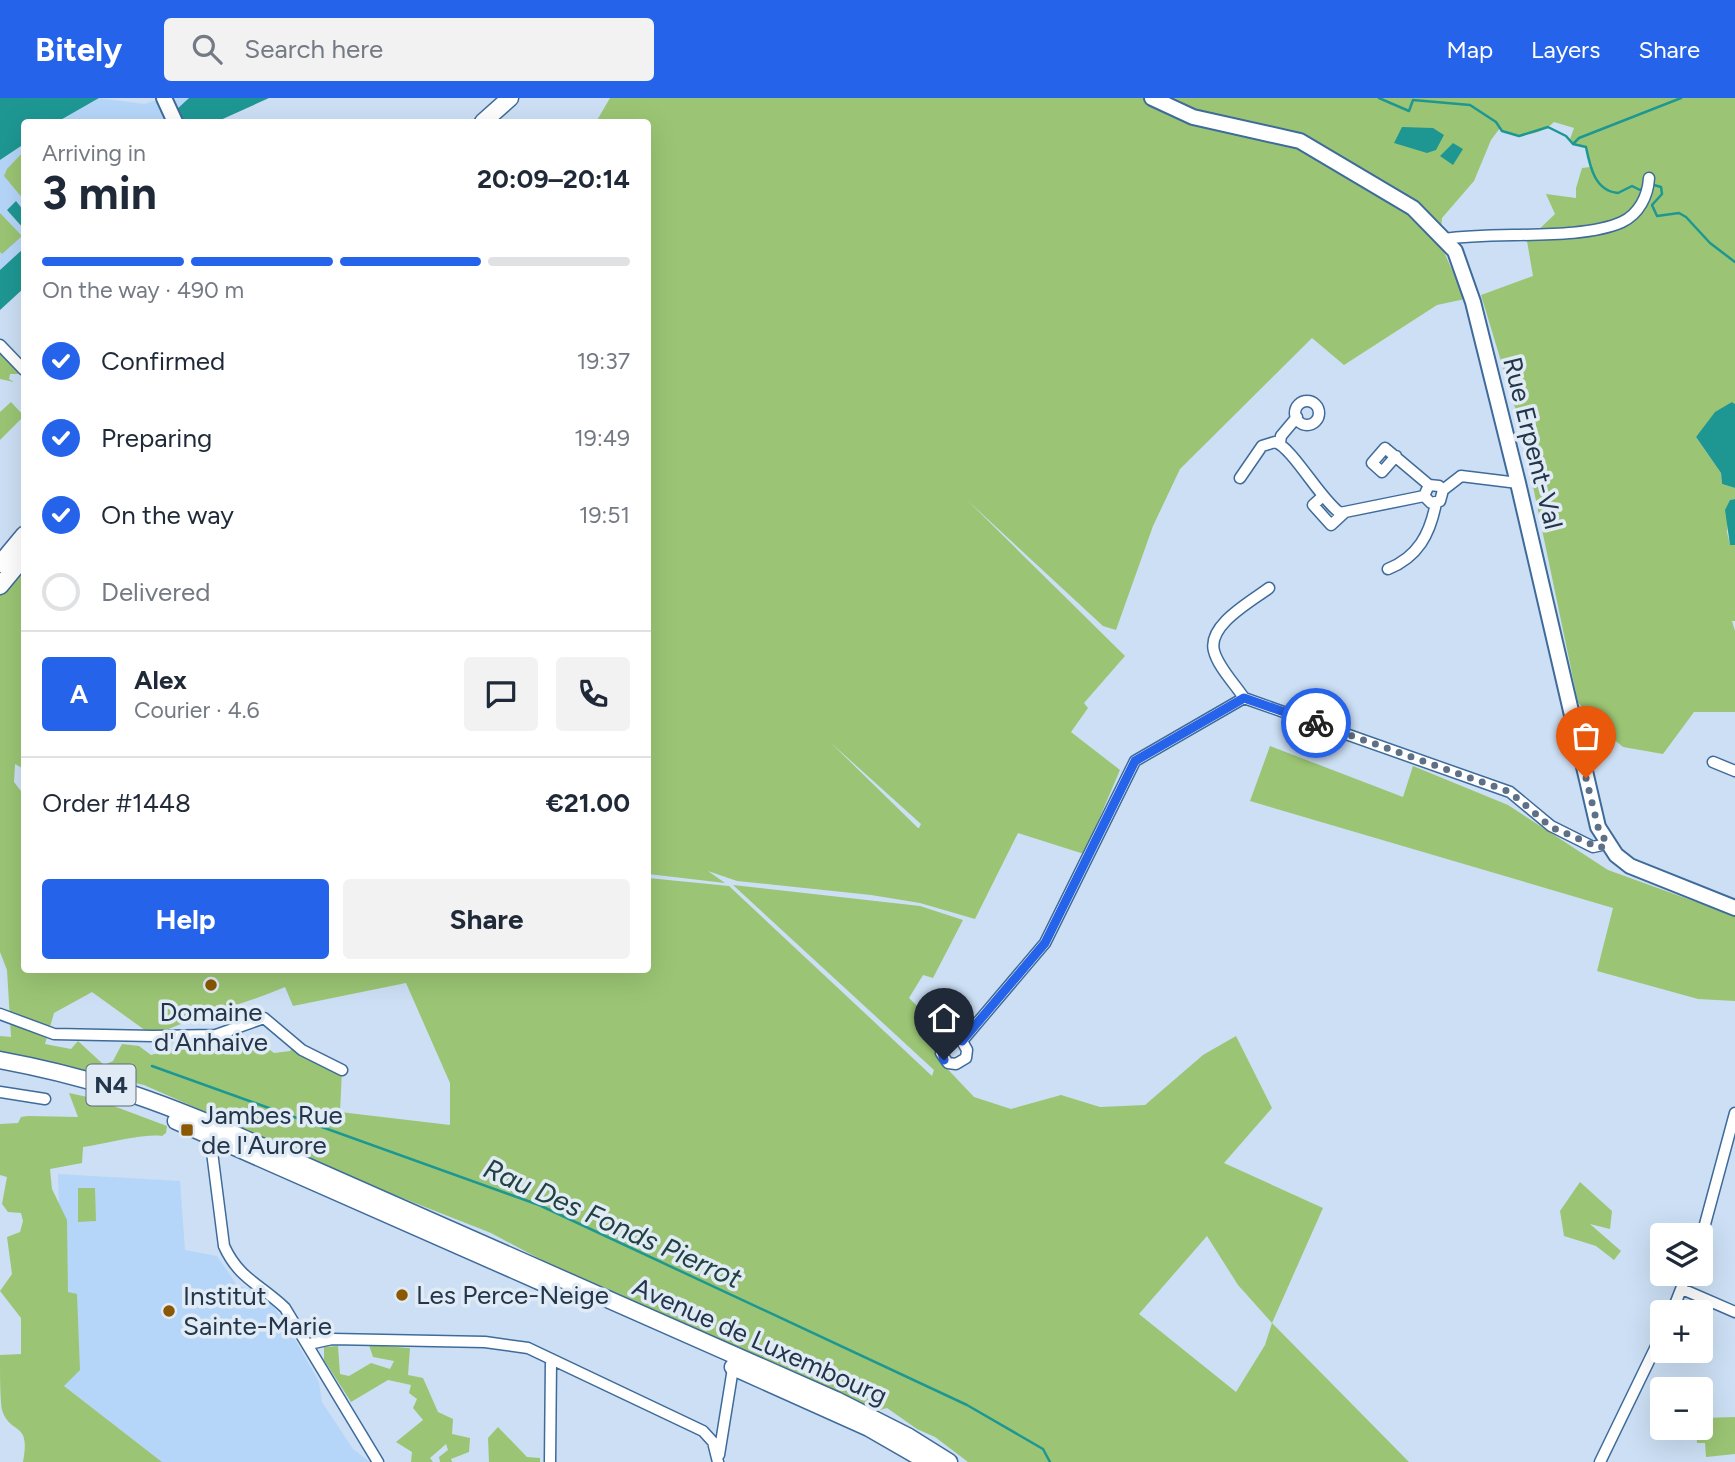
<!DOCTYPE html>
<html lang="en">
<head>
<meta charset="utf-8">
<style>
	body { margin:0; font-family:Figtree,sans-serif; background:#f2f2f3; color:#1f2937; height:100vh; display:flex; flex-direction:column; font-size:26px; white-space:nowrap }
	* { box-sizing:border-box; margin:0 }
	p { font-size:23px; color:#747a83 }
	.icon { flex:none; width:38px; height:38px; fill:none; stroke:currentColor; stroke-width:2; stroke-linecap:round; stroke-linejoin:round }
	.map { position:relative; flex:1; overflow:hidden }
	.side { position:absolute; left:21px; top:21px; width:630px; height:854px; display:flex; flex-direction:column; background:#fff; border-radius:7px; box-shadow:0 7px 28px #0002 }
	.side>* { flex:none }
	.buttons { position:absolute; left:1650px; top:1125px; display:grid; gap:14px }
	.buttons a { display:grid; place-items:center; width:63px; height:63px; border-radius:7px; background:#fff; box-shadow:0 7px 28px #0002; font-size:35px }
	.pin { position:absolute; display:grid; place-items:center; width:60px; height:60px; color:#fff; margin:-72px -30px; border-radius:50% 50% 50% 0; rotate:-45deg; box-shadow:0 0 7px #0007 }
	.pin .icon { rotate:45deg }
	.courier { position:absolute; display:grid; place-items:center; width:70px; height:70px; margin:-35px; border:5px solid #2563eb; border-radius:50%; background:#fff; color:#222; box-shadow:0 2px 9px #0007 }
	.headline em { font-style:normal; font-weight:700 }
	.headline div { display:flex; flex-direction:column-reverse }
	.headline { display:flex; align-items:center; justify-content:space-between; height:119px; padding:0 21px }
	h1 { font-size:46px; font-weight:700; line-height:52px }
	.bar { display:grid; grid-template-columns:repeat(4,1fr); gap:10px 7px; align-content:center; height:84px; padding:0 21px }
	.bar i { height:9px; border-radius:5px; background:#e0e1e3 }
	.bar .current { background:#2563eb }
	.bar p { grid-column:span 4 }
	.line { display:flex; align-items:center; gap:18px; padding:0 21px; border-top:2px solid #e0e1e3 }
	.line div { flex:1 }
	.round { display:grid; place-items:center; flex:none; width:74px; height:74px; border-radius:7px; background:#f2f2f3 }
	ol { padding:0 21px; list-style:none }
	li { display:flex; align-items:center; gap:21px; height:77px }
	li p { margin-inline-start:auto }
	li .icon { padding:7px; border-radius:50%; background:#2563eb; color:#fff; stroke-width:4 }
	li:last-child { color:#747a83 }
	li i { width:38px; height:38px; border:4px solid #e0e1e3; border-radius:50% }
	.button { display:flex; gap:14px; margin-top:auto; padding:14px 21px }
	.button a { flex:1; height:80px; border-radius:7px; background:#2563eb; color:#fff; font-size:28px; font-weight:700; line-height:80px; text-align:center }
	.button a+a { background:#f2f2f3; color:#1f2937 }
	header { display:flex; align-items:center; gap:42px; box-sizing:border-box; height:98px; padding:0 35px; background:#2563eb; color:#fff }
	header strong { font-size:33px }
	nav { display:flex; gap:38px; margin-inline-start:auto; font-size:24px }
	.search { width:490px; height:63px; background:#f2f2f3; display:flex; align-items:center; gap:18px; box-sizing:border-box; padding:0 24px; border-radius:7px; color:#747a83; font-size:26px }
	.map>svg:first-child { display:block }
</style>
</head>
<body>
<header>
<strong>Bitely</strong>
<div class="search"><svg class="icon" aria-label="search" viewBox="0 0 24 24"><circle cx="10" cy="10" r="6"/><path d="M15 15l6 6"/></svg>Search here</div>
<nav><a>Map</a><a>Layers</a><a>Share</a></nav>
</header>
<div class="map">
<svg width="1735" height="1364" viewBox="0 0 1735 1364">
	<rect width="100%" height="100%" fill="#ccdff4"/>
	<path fill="#b6d6f9" d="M99,0l45,6 20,-6h25l-26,24h-106z
		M24,46v104l-24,22v-110z
		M58,1076l122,7 5,69 32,6 20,29 27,9 24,33 31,55 3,20 31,47 17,13h-208l-98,-76z"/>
	<path fill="#9bc574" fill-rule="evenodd" d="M610,0h534l49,23 2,-10 -25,-13h565v306l-3,-2 -36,35 25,36 1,11 13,4v11l-5,1 -3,32 3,13h5v76h-3l3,10v81h-41l-31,42 -40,-7 -29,-24 -16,-21 -58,-278 -39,-129 52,-19 -6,-35 28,-27 -9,-20 30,4v-10l6,-20 8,-1 -4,-20 -13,-3 -3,-5 4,-11 -20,-6c-13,13 -38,18 -54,6l-9,12 -17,41 -32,37 -2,25 25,56 -28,6 -93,60 -32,-27 -132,131 -27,57 -37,104 -13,-4 -136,-126 158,156 -41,47 4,5 -17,24 49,38 -36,84 -66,-21 -43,86 -55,-16 -49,-8 -134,-14 -29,-10 17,12 -77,-9v-752h-52zM830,644l91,82 -2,4h-1z
		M24,53v49l-20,-24 3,-7z
		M0,115l22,23 -20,18 -2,-2z
		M0,252l20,24h-10l-1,5 5,3 -14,-3z
		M11,304l13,14 -24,24v-28z
		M24,467v204l-9,-5 -1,18 10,13v175h624v-92l81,8 203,190 2,-6 -201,-185 187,21 43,14 -30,58 -10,-3 -14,23 38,37 -10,13 2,12 35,37 37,12 50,-14 39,12 45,-2 58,-50 33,-19 36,72 -48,55 99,45 -51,115 137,139h-441l-33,-25 -18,-8 -30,-21 -14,4 -50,-27 -227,-96 -105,-56 -104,-41 -243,-107 -144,-32v-17l11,1 -4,-67 -7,-18v-360zM406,885l44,100v42l-110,-13 2,-42 -47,-26 -5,7 -16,2 -16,-12 -9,5 -7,-6h-34l-57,15 -12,-9 -17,-2 -9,17 -9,4 -26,-24 -7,8 -26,-5 9,-31 38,-21 61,44c43,-21 88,-30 132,-49l8,19zM1207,1138l31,49 34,38 -7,22 -29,47 -97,-78z
		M1270,648l133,51 10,-31 95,39 100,65 127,46v85l-37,-2 -101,-28 16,-63 -363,-107z
		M69,995l23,5 75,28 -1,7 -4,3c-20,-3 -56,8 -79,11l-1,16 -32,6 2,20 15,31 1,72 9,2 3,76 -16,16 98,76h-139c8,-43 -12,-25 -21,-52 -2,-11 -2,-41 -2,-55l21,-1v-36l-21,-27 12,-17 -5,-37 13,-5 3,-11 -2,-8 -13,-1 -6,-8 5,-27 -7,-2v-51l18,-1 3,-6 7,-1 50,1z
		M1580,1084l32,29 -2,18 -20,-5 31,27 -7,9 -18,-14 -32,-10 -4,-25z
		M78,1090h17l1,33 -18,1z
		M369,1247l41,3 -2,27 15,3 15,34 15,7 -1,15 18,4 -1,14 -18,7 1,3h-12l-1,-5 9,-7 -2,-6 -16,14 3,4h-22l1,-10 -16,-10 27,-22 -10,-12 4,-9 -8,-6 2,-8 -23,-5 -37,22 -27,-42v-13l14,-1 2,28 9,2 22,-13 19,6 4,-8 -21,-4z
		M1735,1319v37l-29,3 -1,-14h-8l-1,-15h5v-10z
		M498,1329l29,30 13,1v4h-51l-1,-24z"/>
	<path fill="#1e9793" d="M0,0h99l-42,24h-33v22l-24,16z
		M189,0h80l-53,24h-53z
		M1402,29l31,1 11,7 -8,15 -9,3 -33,-10z
		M1453,45l10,6 -10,16 -13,-9z
		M16,103l8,10v18l-17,-19z
		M24,150v40l-24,22v-40z
		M1732,304l3,2v84l-13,-4 -1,-11 -25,-36 19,-25z
		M1735,401v46h-5l-5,-35 5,-10z"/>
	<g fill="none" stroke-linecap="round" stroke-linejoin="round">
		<path stroke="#1e9793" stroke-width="2.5" d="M1379,0l30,13 4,-11 57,5 26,17 6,9 17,5 29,-9 18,9 7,8 13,3c4,20 9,44 32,46l14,-7 8,4 5,-3
			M1573,46l6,-6 102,-40
			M1654,87l7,2 1,7 -10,11 5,11 22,-3 7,4 24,26 25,19
			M152,968l387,139 428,200 76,44 7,13"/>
		<g stroke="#3e6b9a" stroke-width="13">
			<path id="street" d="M1445,141c50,-8 135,2 177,-17 17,-8 26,-26 27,-44
				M0,247l24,25
				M1295 315a12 12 0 1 1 24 0a12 12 0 1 1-24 0Z
				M1280,345l1,-7 16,-19
				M1396,358l-14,16 -10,-9 13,-15 44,37
				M1240,380l22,-32 13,-4c17,5 45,57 65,71l84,-17
				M1443,392l-4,-4 -10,-1 -5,11 7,7 9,-2 3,-11 18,-14 57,7
				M1323,398l-10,9 18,20 13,-12
				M1388,471c30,-12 42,-35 48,-66
				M1244,600c-9,-14 -26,-31 -30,-47 -7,-26 38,-50 55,-63
				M1713,664l22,9
				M0,916l54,20 99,2 63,-1 48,-17 38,32 40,20
				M962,943l5,9 -1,8 -10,6 -8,-1 -7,-10 4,-11 8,-4 9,3 83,-98 90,-182 109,-63 266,94 41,34 42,21 14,-3
				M0,994l45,7
				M214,1036l-3,10 13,102c15,33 36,38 61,62l93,154
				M1701,1141l34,-126
				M1682,1191l53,23
				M1672,1214l15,-38
				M309,1246l23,-5 153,3 43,6 175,83 10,11 5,20
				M719,1357l15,-93
				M550,1364l1,-102
				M1600,1364l62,-128"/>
		</g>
		<g stroke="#3e6b9a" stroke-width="18">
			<path id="secondary" d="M164,0l11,24
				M1152,0l41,19 107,24 113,67 42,43 18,51 45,181 80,344 18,28 14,11 105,42"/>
		</g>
		<g stroke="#3e6b9a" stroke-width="19">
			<path id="primary" d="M483,24l27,-24
				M0,466l24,-29
				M0,488l24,-29
				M0,962c81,15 142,35 218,67l618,273 73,37 40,25
				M176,1023l374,165
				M733,1269l136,61 59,34"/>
		</g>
		<use href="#street" stroke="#fff" stroke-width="10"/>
		<use href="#secondary" stroke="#fff" stroke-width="14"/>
		<use href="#primary" stroke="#fff" stroke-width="16"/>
	</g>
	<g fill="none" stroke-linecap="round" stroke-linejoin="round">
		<path stroke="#5e7086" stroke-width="7" stroke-dasharray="0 12.6" d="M1316,625l194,69 41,35 49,21 7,-4 -9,-17 -12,-49"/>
		<path stroke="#2563eb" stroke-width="9" d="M944,962l-3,-11 12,-11 9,3 83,-98 90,-182 109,-63 72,25"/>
	</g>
	<g fill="#8b5803" stroke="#e1ebf6" stroke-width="2.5">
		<circle cx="211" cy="887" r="7"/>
		<rect x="180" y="1025" width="14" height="14" rx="3.5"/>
		<circle cx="402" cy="1197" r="7"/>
		<circle cx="169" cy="1213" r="7"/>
	</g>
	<g text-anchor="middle" stroke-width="7" stroke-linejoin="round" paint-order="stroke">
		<rect fill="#e1ebf6" stroke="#5b6c7e" stroke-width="2" x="86.5" y="966.5" width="49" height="41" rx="5"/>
		<g font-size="24" font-weight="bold" fill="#22354a">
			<text x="111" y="995">N4</text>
		</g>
		<g font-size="26" fill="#22354a" stroke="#e1ebf6">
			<text transform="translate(1533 345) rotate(76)" y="9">Rue Erpent-Val</text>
			<text transform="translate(760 1243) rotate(24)" y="9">Avenue de Luxembourg</text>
		</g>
		<g font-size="26" fill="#22354a" stroke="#e1ebf6" text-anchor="start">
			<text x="211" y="923" text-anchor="middle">Domaine<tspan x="211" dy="30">d'Anhaive</tspan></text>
			<text x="201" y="1026">Jambes Rue<tspan x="201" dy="30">de l'Aurore</tspan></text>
			<text x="416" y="1206">Les Perce-Neige</text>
			<text x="183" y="1207">Institut<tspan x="183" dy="30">Sainte-Marie</tspan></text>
		</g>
		<g font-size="28" font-style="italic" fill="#214240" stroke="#e1ebf6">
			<text transform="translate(613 1125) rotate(24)" y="10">Rau Des Fonds Pierrot</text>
		</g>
	</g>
</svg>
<div class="buttons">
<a><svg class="icon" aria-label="layers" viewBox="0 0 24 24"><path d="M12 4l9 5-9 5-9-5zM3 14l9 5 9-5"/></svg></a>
<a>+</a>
<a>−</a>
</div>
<div class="pin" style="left:1586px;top:680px;background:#ea580c"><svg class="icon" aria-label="bag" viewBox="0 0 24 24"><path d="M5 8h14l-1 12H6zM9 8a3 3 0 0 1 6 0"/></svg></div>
<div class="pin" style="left:944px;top:962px;background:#1f2937"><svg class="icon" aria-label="home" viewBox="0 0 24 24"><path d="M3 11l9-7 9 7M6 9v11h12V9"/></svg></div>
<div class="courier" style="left:1316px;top:625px"><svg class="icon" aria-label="bike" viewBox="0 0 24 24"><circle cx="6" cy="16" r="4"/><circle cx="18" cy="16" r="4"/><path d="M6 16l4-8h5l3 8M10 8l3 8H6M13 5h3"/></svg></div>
<section class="side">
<div class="headline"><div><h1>3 min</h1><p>Arriving in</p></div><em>20:09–20:14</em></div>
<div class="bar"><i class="current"></i><i class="current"></i><i class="current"></i><i></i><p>On the way · 490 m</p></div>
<ol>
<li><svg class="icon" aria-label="check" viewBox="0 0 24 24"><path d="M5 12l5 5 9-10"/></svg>Confirmed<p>19:37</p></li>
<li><svg class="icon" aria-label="check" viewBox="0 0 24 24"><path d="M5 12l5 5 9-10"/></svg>Preparing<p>19:49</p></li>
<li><svg class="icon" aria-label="check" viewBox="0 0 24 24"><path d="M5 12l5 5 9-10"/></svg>On the way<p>19:51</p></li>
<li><i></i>Delivered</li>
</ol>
<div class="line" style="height:126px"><b class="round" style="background:#2563eb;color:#fff">A</b><div><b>Alex</b><p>Courier · 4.6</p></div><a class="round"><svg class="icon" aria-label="chat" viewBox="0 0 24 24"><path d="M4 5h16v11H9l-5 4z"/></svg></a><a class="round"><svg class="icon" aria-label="phone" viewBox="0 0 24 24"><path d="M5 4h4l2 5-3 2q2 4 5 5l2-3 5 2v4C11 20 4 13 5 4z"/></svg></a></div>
<div class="line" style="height:91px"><div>Order #1448</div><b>€21.00</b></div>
<div class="button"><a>Help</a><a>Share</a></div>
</section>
</div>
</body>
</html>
